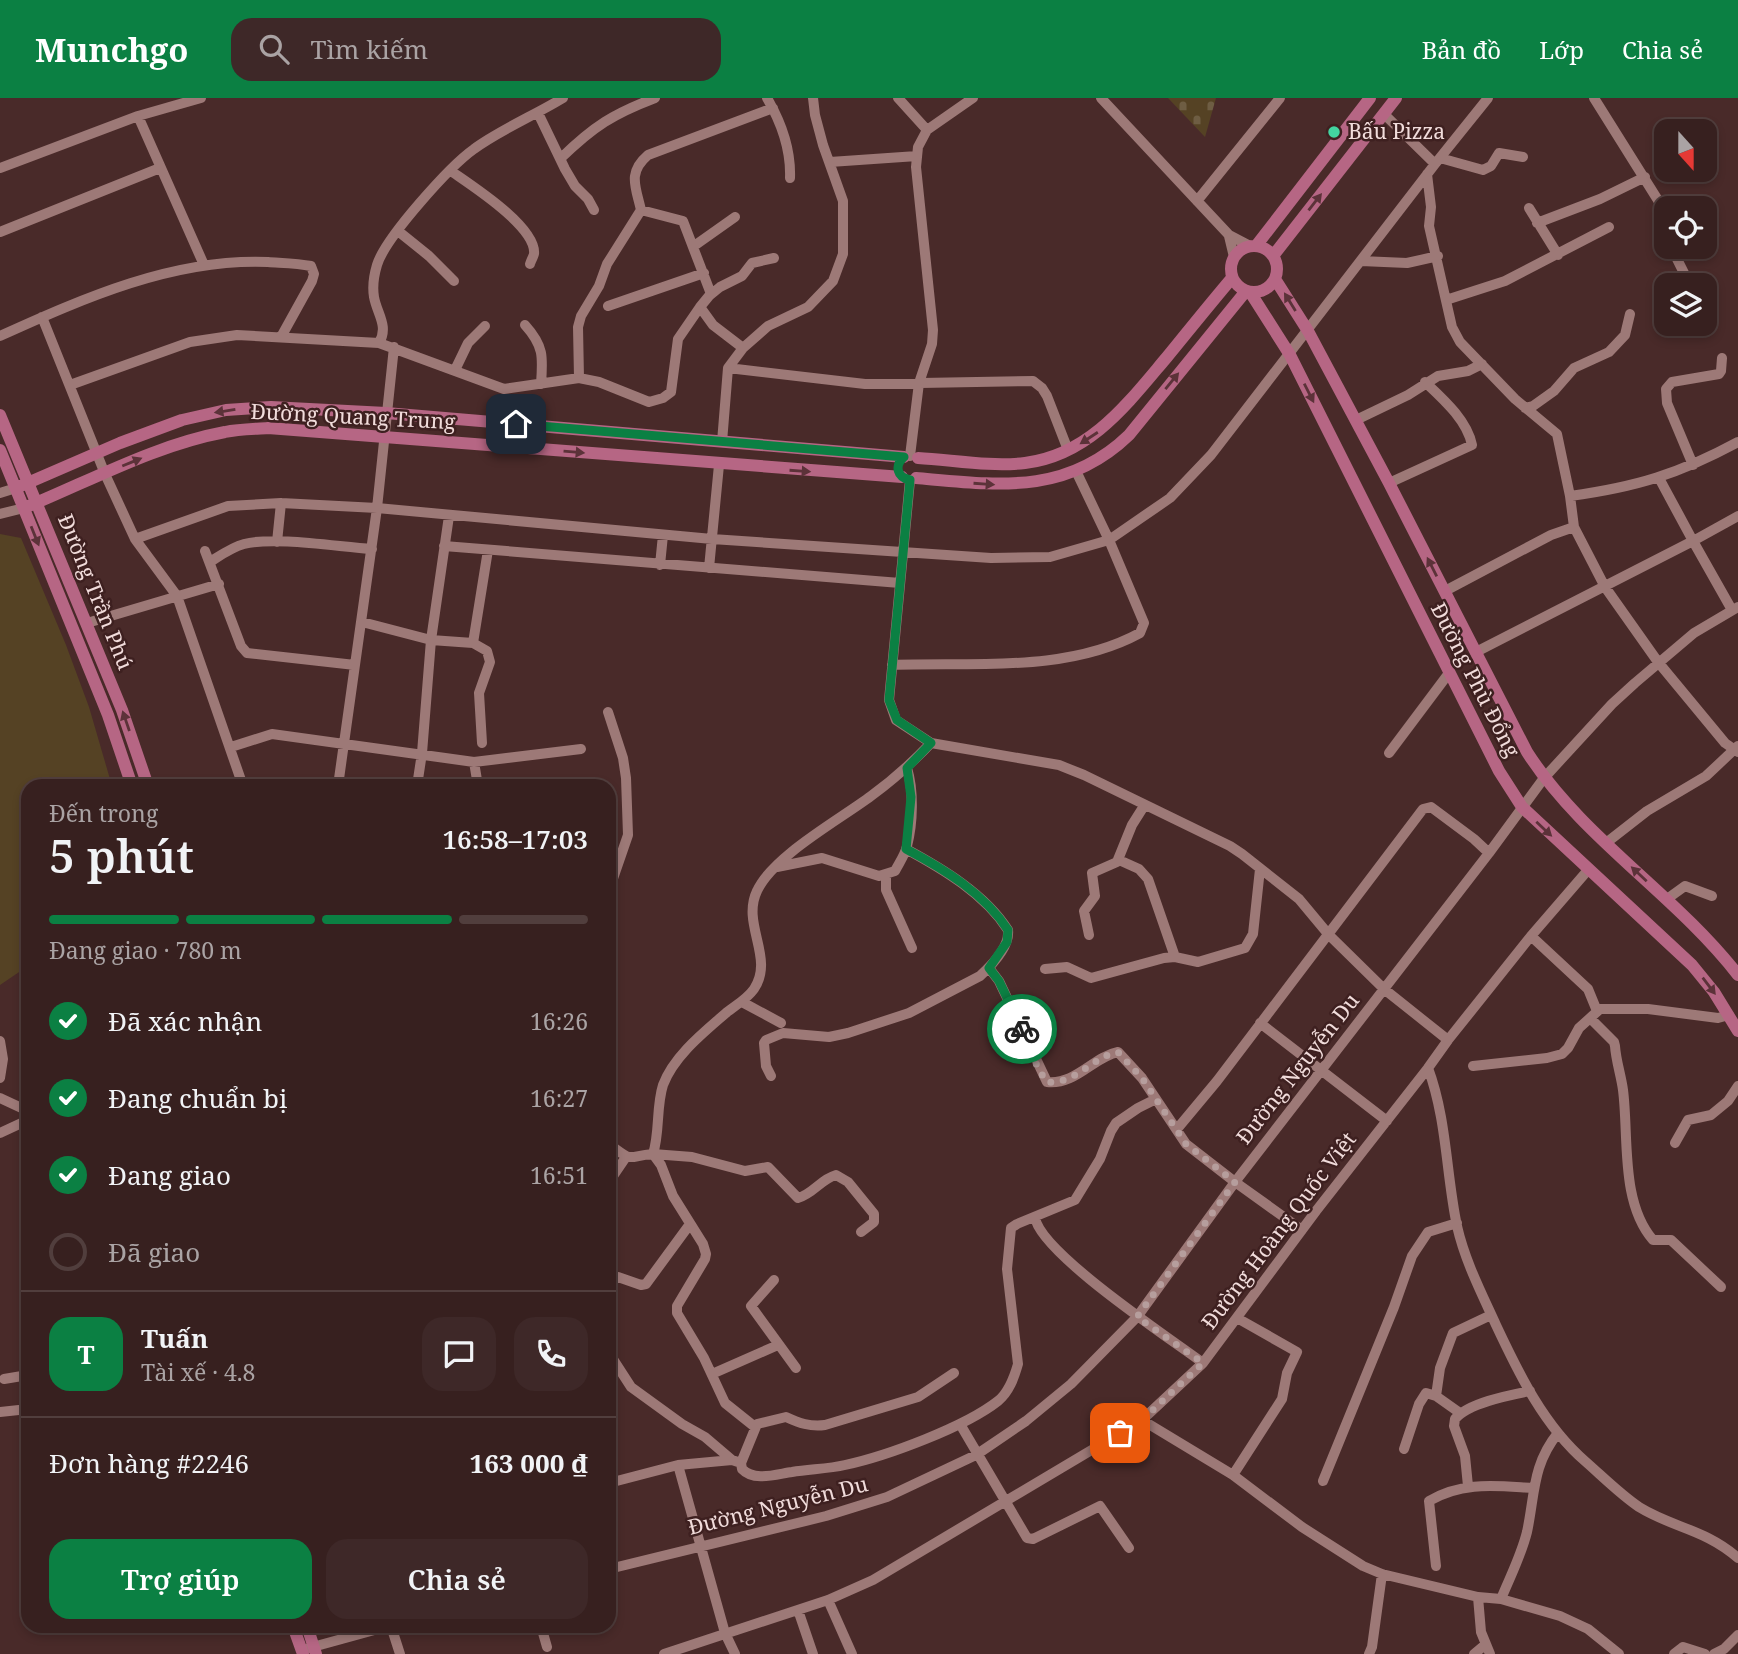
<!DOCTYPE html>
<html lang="vi">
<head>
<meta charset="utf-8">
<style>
	body { margin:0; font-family:"Noto Serif",serif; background:#3e2828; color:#f1f3f6; height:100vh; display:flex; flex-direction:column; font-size:26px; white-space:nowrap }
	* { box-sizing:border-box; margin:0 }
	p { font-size:23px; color:#aaa3a4 }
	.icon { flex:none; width:38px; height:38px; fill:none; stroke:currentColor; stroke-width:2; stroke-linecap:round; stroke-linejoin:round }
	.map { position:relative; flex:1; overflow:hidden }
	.drawer { position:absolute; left:21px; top:681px; width:595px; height:854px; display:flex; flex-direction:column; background:#37201f; border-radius:21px; box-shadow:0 4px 10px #0003,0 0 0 2px #513e3d }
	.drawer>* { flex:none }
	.needle { width:46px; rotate:159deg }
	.buttons { position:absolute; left:1654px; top:21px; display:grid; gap:14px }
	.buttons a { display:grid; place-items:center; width:63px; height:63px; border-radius:14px; background:#37201f; box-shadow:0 4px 10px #0003,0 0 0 2px #513e3d; font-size:35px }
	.pin { position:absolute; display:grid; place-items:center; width:60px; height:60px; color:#fff; margin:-30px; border-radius:14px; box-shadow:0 4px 10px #0006 }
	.courier { position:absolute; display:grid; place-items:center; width:70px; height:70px; margin:-35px; border:5px solid #0b8043; border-radius:50%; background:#fff; color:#222; box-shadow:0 2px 9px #0007 }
	.headline em { font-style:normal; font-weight:600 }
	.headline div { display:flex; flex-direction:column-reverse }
	.headline { display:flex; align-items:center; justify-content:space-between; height:119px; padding:0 28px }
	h1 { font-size:46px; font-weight:600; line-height:52px }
	.bar { display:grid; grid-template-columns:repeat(4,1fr); gap:10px 7px; align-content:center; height:84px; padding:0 28px }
	.bar i { height:9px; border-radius:5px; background:#513e3d }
	.bar .on { background:#0b8043 }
	.bar p { grid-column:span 4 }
	.line { display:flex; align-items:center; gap:18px; padding:0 28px; border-top:2px solid #513e3d }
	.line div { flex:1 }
	.round { display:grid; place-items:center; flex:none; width:74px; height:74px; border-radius:21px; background:#3e2828 }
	ol { padding:0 28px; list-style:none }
	li { display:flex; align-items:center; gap:21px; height:77px }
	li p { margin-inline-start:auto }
	li .icon { padding:7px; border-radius:50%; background:#0b8043; color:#fff; stroke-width:4 }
	li:last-child { color:#aaa3a4 }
	li i { width:38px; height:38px; border:4px solid #513e3d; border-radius:50% }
	.action { display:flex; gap:14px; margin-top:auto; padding:14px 28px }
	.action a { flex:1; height:80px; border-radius:21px; background:#0b8043; color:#fff; font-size:28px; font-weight:600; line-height:80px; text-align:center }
	.action a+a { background:#3e2828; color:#f1f3f6 }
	header { display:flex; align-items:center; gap:42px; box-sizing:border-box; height:98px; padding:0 35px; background:#0b8043; color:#fff }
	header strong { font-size:33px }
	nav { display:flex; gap:38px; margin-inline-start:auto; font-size:24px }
	.search { width:490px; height:63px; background:#3e2828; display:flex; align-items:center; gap:18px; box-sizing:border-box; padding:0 24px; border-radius:21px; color:#aaa3a4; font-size:26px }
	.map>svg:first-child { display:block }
</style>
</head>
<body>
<header>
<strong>Munchgo</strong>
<div class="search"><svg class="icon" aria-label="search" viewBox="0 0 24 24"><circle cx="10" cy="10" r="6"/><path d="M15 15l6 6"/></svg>Tìm kiếm</div>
<nav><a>Bản đồ</a><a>Lớp</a><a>Chia sẻ</a></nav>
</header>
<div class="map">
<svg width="1738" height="1556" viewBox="0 0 1738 1556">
	<defs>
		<pattern id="cemetery-stones" width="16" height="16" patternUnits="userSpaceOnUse" patternTransform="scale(1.75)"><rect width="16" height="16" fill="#554224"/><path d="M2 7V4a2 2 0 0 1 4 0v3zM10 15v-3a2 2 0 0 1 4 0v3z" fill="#6e5d43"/></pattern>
	</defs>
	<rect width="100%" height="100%" fill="#492a29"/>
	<path fill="url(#cemetery-stones)" d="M1169,0h47l-11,39 -37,-39z"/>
	<path fill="#554224" d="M0,436l21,4 45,107 23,62 23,79h-84v180l-28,19z"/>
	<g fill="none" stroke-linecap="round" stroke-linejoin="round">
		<path stroke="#9d7977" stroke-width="10" d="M767,0c14,24 24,53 23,80
			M898,0l29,32
			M1101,0l128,137 21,11
			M1594,0l67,107 5,30
			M538,15l27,56 10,17 13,13 6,11
			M1384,16l51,50
			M138,18l63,-18
			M561,60c33,-32 52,-44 94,-60
			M1440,60l43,12 8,-4 8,-13 24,4
			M830,64l87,-6
			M0,70l138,-52 66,149
			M451,73c20,14 86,56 83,83 0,1 -4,9 -4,10
			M1427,76l4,33 -2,19 23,101 8,15 55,57 42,35 13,62c66,-9 109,-22 168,-54
			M1197,103l83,-103
			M1529,110l29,47
			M1537,125l63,-24 45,-22
			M398,133l31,25 25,25
			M0,134l160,-64
			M1229,138l5,21
			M694,148l41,-29
			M1671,149l19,38
			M1361,163l46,2 31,-7
			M711,196l-28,-73 -42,-11c-5,-23 -14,-37 7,-55l125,-47
			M1446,202l59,-19 104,-54
			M608,208l96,-33
			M42,219l63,157 30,65 42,57 66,190
			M525,227c19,21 18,32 16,59
			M0,238c84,-38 174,-78 268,-74 14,1 29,1 43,4l3,8 -2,7 -31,56
			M379,245c10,-17 -2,-29 -5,-46 -2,-12 0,-22 3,-32 8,-27 73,-99 97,-116 24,-18 61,-34 89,-51
			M743,250l-30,-23 -13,-18 9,-11 11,-9 22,-11 10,-13 22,-5
			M728,270l15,-20 25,-22 40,-19 25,-26 10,-27v-53l-20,-56 -8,-30 -2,-17
			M455,272l13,-27 17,-17
			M579,280l-1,-51 3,-11 18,-30 8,-22 34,-54
			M70,287l120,-43 47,-7 142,8 125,46 75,-11 20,4 50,20 14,-4 8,-6 7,-53 22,-32
			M1525,310l8,-2 21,-15 20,-23 35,-16 16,-17 5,-21
			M1356,322l52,-25 30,-19 30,-5 14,-7
			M722,344l6,-74 137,16 168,-3 9,7 5,8 21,54
			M910,358l9,-73 13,-39 1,-14 -17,-163 2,-20 9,-17 46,-32
			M1693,367l-26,-62 -1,-14 6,-7 47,-8 2,-3 1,-13
			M910,382l-21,220 7,20 35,23 128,22 25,10 146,71 12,8 57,45 30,36 55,54 64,51
			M1389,385l83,-38c-5,-25 -29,-46 -47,-63
			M0,395l16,-5
			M1570,398l4,31 31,60 53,75 67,81 13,9
			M0,416l24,-6
			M135,441l93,-33 53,-3 96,5 335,31 279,19 59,-1 59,-17 61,-42 41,-43 224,-291 53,-66
			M277,444l4,-39
			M444,448l456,37
			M205,453l36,95 6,7 108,12
			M210,464c11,-7 22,-15 34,-18 30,-8 95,3 128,5
			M660,467l3,-30
			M709,470l10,-103
			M1445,493l106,-56 23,-8
			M1732,512l-39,-69 45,-25
			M362,524l69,18 42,3 14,8 3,11 -11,31 3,50
			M87,525l132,-39
			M473,545l15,-93
			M1476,554l217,-111 -34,-63
			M892,567c81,-3 175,8 248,-32l4,-10 -35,-83 -33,-69
			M608,614l15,46 3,20 2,57 -19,55
			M231,649l41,-13 202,28 107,-13
			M1389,655l60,-80
			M474,664l4,24
			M338,688l39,-278 17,-161
			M417,688l5,-33 9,-113 18,-124
			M1606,745l41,-32 59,-35 32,-30
			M1119,762l20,9 9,10 27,78
			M777,769l45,-9 57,18 16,-5c4,-8 10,-16 12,-25 6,-23 7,-55 0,-78
			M886,777v15l26,58
			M1667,801l18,-13 27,10
			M1089,837l-5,-24 11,-15 -3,-23 25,-11 15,-37 12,-19
			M1531,838l57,53 9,22
			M989,870l10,13 48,101c29,3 46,-25 71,-30l24,26 44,66 49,38 67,48
			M1045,871l22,-2 24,11 73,-20 11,-1 23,5 47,-14 8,-14 7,-65
			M742,904l39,21
			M1591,921l23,23 1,4c1,15 6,29 8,44 6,46 -3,112 30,150h18l50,47
			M1260,925l127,98
			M0,943l3,18 -3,19
			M1473,968l74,-8 15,-4 6,-6 11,-20 21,-19h48l70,9 11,-3
			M1428,970c19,51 18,106 29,158 8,35 24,66 39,99 23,49 48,101 90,137 17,15 35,33 53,45 34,21 66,22 99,51
			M771,978l-5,-10 -2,-23 2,-3 17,-7 46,4 19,-4 61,-20 71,-37c11,-10 30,-29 28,-46 -23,-36 -65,-61 -102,-81
			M0,1000l28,13
			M1177,1031l40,-48 206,-272 8,-2 43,32 15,14
			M0,1035l28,-13
			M1675,1045l13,-23 23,-5 17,-14 10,-15
			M609,1046c26,20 17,12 44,10l8,11 12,31 30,48 3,10 -1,5 -28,47v7l27,45 21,45 30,24
			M609,1084l17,-25
			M26,1112l2,-3
			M1035,1119c4,35 136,122 168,146
			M861,1134l13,-10v-8l-26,-32 -12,-7c-15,4 -23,19 -38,23l-30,-31 -23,4 -53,-14 -39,-3c7,-22 3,-47 10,-69 11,-29 40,-52 63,-72 10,-8 21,-14 28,-24 21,-31 -13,-65 3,-98 16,-35 82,-71 114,-95 22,-16 41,-33 60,-53
			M609,1182l9,-3 23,8 5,-1 44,-60
			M774,1182l-23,26 45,62
			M609,1255l22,34 51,37 23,13 27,23 9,3
			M954,1275l-36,24 -93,28c-15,2 -26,-2 -39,-8l-29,7 -16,39 1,6c12,13 35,5 50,3 18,-3 36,-3 53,-7 42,-9 120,-38 153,-64 11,-9 16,-23 20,-37l-11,-95 4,-41 6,-4 58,-24 25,-41 11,-28 5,-8 22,-15 18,-9
			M712,1276l66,-29
			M4,1281l24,-4
			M1436,1298l4,-28 13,-35 38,-18
			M0,1314l28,-3
			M1142,1322l91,55 69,52 61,39 19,8 96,23 23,2 59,17 28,13 31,25
			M960,1326l67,114 6,1 67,-33 29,42
			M1404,1351l15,-45 7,-11 10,3 24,17
			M678,1367l47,168 10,21
			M1233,1377l49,-76 5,-26 10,-21 -60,-34
			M1323,1383l71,-174 18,-51 16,-24 29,-9
			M609,1385l69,-18 54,-5
			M1468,1388l-3,-30 -11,-30 1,-7c13,-16 55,-24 75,-28
			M1436,1468l-7,-65c34,-20 67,-15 105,-13
			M609,1471l217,-53 61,-19 89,-42 50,-34 45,-37 66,-67 98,-135 254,-329 55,-75 68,-74 23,-21 59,-50 44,-26
			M1478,1499l3,35 9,22
			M1501,1501c9,-22 20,-43 26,-67 8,-37 5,-67 31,-99
			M828,1502l24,54
			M798,1512l15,44
			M391,1528l9,28
			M541,1528l6,21
			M309,1550l80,-22
			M664,1556l164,-54 45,-20 269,-160 61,-57 113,-152 112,-143 20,-28 83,-104 57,-66
			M1369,1556l3,-7 10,-73
			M1474,1556l12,-10
			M1674,1556l9,-7 22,7
			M1714,1556l10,-5 14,-14"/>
		<path stroke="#b66684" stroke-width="12" d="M1231 171a23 23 0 1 1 46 0a23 23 0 1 1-46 0Z
			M1256,148l114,-148
			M1273,158l123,-158
			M1275,181l33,52 81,152 138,269c55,86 148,142 211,223
			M1250,194l40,63 209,416 23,36 170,158 22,27 24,39
			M0,317l122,295 26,76
			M0,352l108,265 24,71
			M918,360c35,2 72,9 107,5 65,-8 103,-60 142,-106 22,-27 43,-53 65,-79
			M916,380c81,7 150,18 213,-43l117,-144
			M16,390l104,-45 62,-23 44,-10 45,-3 115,6 518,44
			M24,410c66,-27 131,-63 201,-76 14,-3 29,-3 43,-4l634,49
			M293,1528l10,28
			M307,1528l9,28"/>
	</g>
	<defs><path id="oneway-solid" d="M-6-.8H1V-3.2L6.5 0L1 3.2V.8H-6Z" transform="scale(1.75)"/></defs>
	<g fill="#5c3239">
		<use href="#oneway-solid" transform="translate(1315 104) rotate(-52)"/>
		<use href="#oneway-solid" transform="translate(1290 204) rotate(-122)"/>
		<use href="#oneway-solid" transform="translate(1172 283) rotate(-51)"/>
		<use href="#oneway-solid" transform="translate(1309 295) rotate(63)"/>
		<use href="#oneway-solid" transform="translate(225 313) rotate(171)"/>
		<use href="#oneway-solid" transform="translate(1089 340) rotate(147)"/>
		<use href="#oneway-solid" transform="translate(574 354) rotate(5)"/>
		<use href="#oneway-solid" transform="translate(132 364) rotate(-22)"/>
		<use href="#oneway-solid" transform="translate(800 373) rotate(4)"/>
		<use href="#oneway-solid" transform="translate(984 386) rotate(4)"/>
		<use href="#oneway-solid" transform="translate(35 438) rotate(68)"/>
		<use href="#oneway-solid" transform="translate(1432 469) rotate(-117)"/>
		<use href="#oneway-solid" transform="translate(126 623) rotate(-109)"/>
		<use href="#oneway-solid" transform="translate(1544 731) rotate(43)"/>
		<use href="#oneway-solid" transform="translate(1639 776) rotate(-137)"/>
		<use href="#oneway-solid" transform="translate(1709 888) rotate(53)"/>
	</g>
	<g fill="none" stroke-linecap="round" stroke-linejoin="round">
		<path stroke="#b69e9d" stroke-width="7" stroke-dasharray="0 12.6" d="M1022,931l10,27 14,26c30,3 47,-26 72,-30l24,26 44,66 49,38 -98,135 66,46 -61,57 -22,13"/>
		<path stroke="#0b8043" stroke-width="9" d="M516,326l388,33c-10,9 -7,20 6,23l-21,220 8,20 34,23 -24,25 4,29 -5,52c38,20 79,45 102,81l-1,12 -18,26 10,13 23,48"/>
	</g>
	<circle fill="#43d4a0" stroke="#3e2020" stroke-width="2.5" cx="1334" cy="34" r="7"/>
	<g text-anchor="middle" stroke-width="5" stroke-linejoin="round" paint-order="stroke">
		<g font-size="21" fill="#f1dcdb" stroke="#3e2020" text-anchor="start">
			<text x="1348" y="41">Bấu Pizza</text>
		</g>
		<g font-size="21" fill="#f1dcdb" stroke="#3e2020">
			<text transform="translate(353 319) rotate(3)" y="7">Đường Quang Trung</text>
			<text transform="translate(95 494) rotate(68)" y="7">Đường Trần Phú</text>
			<text transform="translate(1475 582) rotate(63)" y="7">Đường Phù Đổng</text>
			<text transform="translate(1298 971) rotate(-52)" y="7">Đường Nguyễn Du</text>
			<text transform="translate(1279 1133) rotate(-53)" y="7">Đường Hoàng Quốc Việt</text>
			<text transform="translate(778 1408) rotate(-14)" y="7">Đường Nguyễn Du</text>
		</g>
	</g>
</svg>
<div class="buttons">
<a><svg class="needle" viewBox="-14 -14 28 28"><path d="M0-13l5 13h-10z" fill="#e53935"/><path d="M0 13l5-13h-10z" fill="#aaa3a4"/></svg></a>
<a><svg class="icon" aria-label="locate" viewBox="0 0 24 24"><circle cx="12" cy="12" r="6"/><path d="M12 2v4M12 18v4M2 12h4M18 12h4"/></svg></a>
<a><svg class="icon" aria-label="layers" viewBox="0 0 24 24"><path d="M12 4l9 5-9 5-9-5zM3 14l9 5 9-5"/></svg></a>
</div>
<div class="pin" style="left:1120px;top:1335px;background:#ea580c"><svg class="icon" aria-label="bag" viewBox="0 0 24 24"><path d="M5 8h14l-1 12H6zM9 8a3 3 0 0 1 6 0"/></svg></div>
<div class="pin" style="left:516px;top:326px;background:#1f2937"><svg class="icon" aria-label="home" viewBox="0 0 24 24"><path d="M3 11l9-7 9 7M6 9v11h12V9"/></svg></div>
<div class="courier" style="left:1022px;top:931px"><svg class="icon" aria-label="bike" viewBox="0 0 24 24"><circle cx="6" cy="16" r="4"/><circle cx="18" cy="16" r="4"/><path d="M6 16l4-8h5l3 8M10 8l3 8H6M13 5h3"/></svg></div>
<section class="drawer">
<div class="headline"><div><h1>5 phút</h1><p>Đến trong</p></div><em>16:58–17:03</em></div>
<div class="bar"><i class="on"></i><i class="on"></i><i class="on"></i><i></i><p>Đang giao · 780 m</p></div>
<ol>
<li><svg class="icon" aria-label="check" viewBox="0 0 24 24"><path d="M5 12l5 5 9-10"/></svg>Đã xác nhận<p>16:26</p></li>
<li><svg class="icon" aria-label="check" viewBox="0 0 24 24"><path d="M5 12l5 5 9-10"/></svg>Đang chuẩn bị<p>16:27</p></li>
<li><svg class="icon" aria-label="check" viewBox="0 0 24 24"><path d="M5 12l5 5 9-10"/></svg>Đang giao<p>16:51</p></li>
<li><i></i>Đã giao</li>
</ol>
<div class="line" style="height:126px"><b class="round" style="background:#0b8043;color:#fff">T</b><div><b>Tuấn</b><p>Tài xế · 4.8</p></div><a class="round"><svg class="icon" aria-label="chat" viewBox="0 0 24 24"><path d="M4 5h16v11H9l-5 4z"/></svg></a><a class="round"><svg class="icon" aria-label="phone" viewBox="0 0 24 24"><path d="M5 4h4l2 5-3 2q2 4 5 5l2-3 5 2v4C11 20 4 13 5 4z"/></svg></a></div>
<div class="line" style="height:91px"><div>Đơn hàng #2246</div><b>163 000 ₫</b></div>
<div class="action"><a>Trợ giúp</a><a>Chia sẻ</a></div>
</section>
</div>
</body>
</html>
